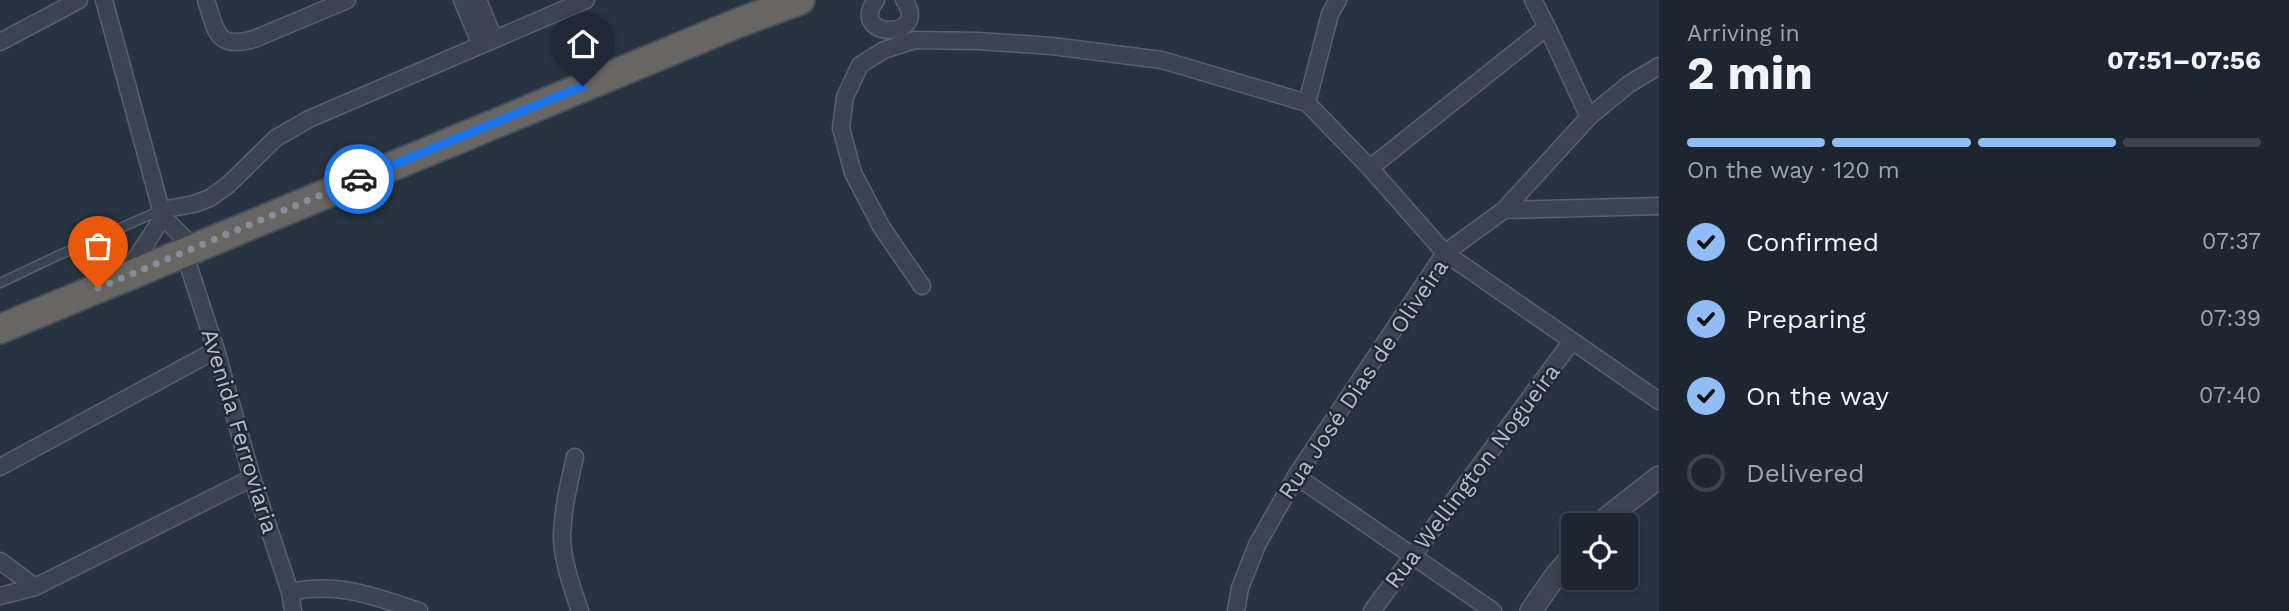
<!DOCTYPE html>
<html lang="en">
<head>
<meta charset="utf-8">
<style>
	body { margin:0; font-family:"Work Sans",sans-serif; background:#252e38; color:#f1f3f6; height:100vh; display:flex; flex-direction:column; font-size:26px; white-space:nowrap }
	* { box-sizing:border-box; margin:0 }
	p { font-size:23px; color:#a0a5ab }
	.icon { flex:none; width:38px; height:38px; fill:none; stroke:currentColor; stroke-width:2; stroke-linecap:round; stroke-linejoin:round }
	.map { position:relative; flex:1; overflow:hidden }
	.sheet { display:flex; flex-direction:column; background:#1d2630; width:630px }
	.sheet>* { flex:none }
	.tools { position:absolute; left:1561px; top:513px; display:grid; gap:14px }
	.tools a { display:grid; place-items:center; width:77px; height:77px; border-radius:7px; background:#1d2630; box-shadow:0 4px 10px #0003,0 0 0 2px #3b434c; font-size:35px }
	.pin { position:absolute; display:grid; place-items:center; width:60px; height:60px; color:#fff; margin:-72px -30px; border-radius:50% 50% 50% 0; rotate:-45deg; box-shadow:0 0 7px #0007 }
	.pin .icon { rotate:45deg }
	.courier { position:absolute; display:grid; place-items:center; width:70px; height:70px; margin:-35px; border:5px solid #1a73e8; border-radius:50%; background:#fff; color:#222; box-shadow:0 2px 9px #0007 }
	.head em { font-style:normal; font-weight:700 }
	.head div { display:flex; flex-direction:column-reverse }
	.head { display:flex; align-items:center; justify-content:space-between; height:119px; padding:0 28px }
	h1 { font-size:46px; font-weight:700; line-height:52px }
	.bar { display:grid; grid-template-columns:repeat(4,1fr); gap:10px 7px; align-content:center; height:84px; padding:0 28px }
	.bar i { height:9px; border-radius:5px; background:#3b434c }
	.bar .selected { background:#92bcf5 }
	.bar p { grid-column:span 4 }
	ol { padding:0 28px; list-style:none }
	li { display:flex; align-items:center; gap:21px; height:77px }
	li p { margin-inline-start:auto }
	li .icon { padding:7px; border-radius:50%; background:#92bcf5; color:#111; stroke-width:4 }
	li:last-child { color:#a0a5ab }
	li i { width:38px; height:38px; border:4px solid #3b434c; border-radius:50% }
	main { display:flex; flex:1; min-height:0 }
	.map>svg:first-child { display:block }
</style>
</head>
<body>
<main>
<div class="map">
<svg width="1659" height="611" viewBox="0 0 1659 611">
	<rect width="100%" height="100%" fill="#273340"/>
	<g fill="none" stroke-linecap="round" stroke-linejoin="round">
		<g stroke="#58626d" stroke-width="11">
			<path id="service" d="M0,283l57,-27 104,-46"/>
		</g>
		<g stroke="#58626d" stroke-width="19">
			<path id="minor" d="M104,0l59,217
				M206,0c10,31 10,50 48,39l93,-39
				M462,0l19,45
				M478,0l16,39
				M876,0c-29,40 56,40 28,0
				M1547,27l42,90
				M0,42l79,-42
				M1307,103l23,-89 8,-14
				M1370,168l177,-141 -14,-27
				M161,210l33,-6 16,-6 18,-13 48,-47 33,-19 277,-119
				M1504,210l155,-4
				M163,217l31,31
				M184,252l32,98 36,128 38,114 3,19
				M126,274l37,-57
				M922,286l-40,-58 -29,-55 -12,-45 4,-31 15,-32 24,-15 31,-10 63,1 74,5 110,14 145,43 63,65 75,85 214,148
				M575,457c-6,26 -12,51 -13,78 0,26 10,52 18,76
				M0,467l216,-117
				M1296,476l197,135
				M0,561l35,26
				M290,592c47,-11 85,5 129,19
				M0,596l35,-9 217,-109
				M1236,611l4,-23 17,-43 39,-69 149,-223 59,-43 85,-93 40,-33 30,-18
				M1372,611l200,-270"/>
		</g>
		<g stroke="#58626d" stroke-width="24">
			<path id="tertiary" d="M1601,525l7,-8 51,-40
				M1531,611l25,-36 17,-19"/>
		</g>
		<g stroke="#454f5a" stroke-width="32">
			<path id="trunk" d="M0,329l738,-306 62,-23"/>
		</g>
		<use href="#service" stroke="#3b4450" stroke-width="8"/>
		<use href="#minor" stroke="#3b4450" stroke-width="16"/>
		<use href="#tertiary" stroke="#3b4450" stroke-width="21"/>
		<use href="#trunk" stroke="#686664" stroke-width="28"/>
	</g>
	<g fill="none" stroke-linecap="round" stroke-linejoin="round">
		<path stroke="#858e9a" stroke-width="7" stroke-dasharray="0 12.6" d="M98,288l261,-109"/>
		<path stroke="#1a73e8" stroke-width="9" d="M359,179l224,-93"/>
	</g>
	<g text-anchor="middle" stroke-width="5" stroke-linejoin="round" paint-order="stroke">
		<g font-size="23" fill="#b7bfca" stroke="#1f2935">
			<text transform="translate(1363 379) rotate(-56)" y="8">Rua José Dias de Oliveira</text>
			<text transform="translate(240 431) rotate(73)" y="8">Avenida Ferroviaria</text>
			<text transform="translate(1472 476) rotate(-53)" y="8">Rua Wellington Nogueira</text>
		</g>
	</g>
</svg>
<div class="tools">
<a><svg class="icon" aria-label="locate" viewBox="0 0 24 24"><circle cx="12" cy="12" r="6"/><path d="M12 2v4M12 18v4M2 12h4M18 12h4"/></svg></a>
</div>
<div class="pin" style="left:98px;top:288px;background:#ea580c"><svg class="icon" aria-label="bag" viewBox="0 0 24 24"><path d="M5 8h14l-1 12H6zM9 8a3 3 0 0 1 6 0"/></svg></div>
<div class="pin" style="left:583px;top:86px;background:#1f2937"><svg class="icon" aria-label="home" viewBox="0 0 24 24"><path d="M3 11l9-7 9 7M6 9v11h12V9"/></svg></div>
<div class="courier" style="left:359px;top:179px"><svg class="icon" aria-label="car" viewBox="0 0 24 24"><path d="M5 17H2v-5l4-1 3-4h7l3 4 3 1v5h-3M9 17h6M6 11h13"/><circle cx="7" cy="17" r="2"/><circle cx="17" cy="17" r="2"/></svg></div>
</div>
<section class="sheet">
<div class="head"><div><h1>2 min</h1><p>Arriving in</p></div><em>07:51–07:56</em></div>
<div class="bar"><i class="selected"></i><i class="selected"></i><i class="selected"></i><i></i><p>On the way · 120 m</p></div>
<ol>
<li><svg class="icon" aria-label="check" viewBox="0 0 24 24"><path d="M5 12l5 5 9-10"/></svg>Confirmed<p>07:37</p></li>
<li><svg class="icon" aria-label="check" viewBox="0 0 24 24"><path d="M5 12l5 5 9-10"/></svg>Preparing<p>07:39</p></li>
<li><svg class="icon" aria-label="check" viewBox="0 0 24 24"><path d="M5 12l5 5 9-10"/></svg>On the way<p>07:40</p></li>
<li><i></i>Delivered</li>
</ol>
</section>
</main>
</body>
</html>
